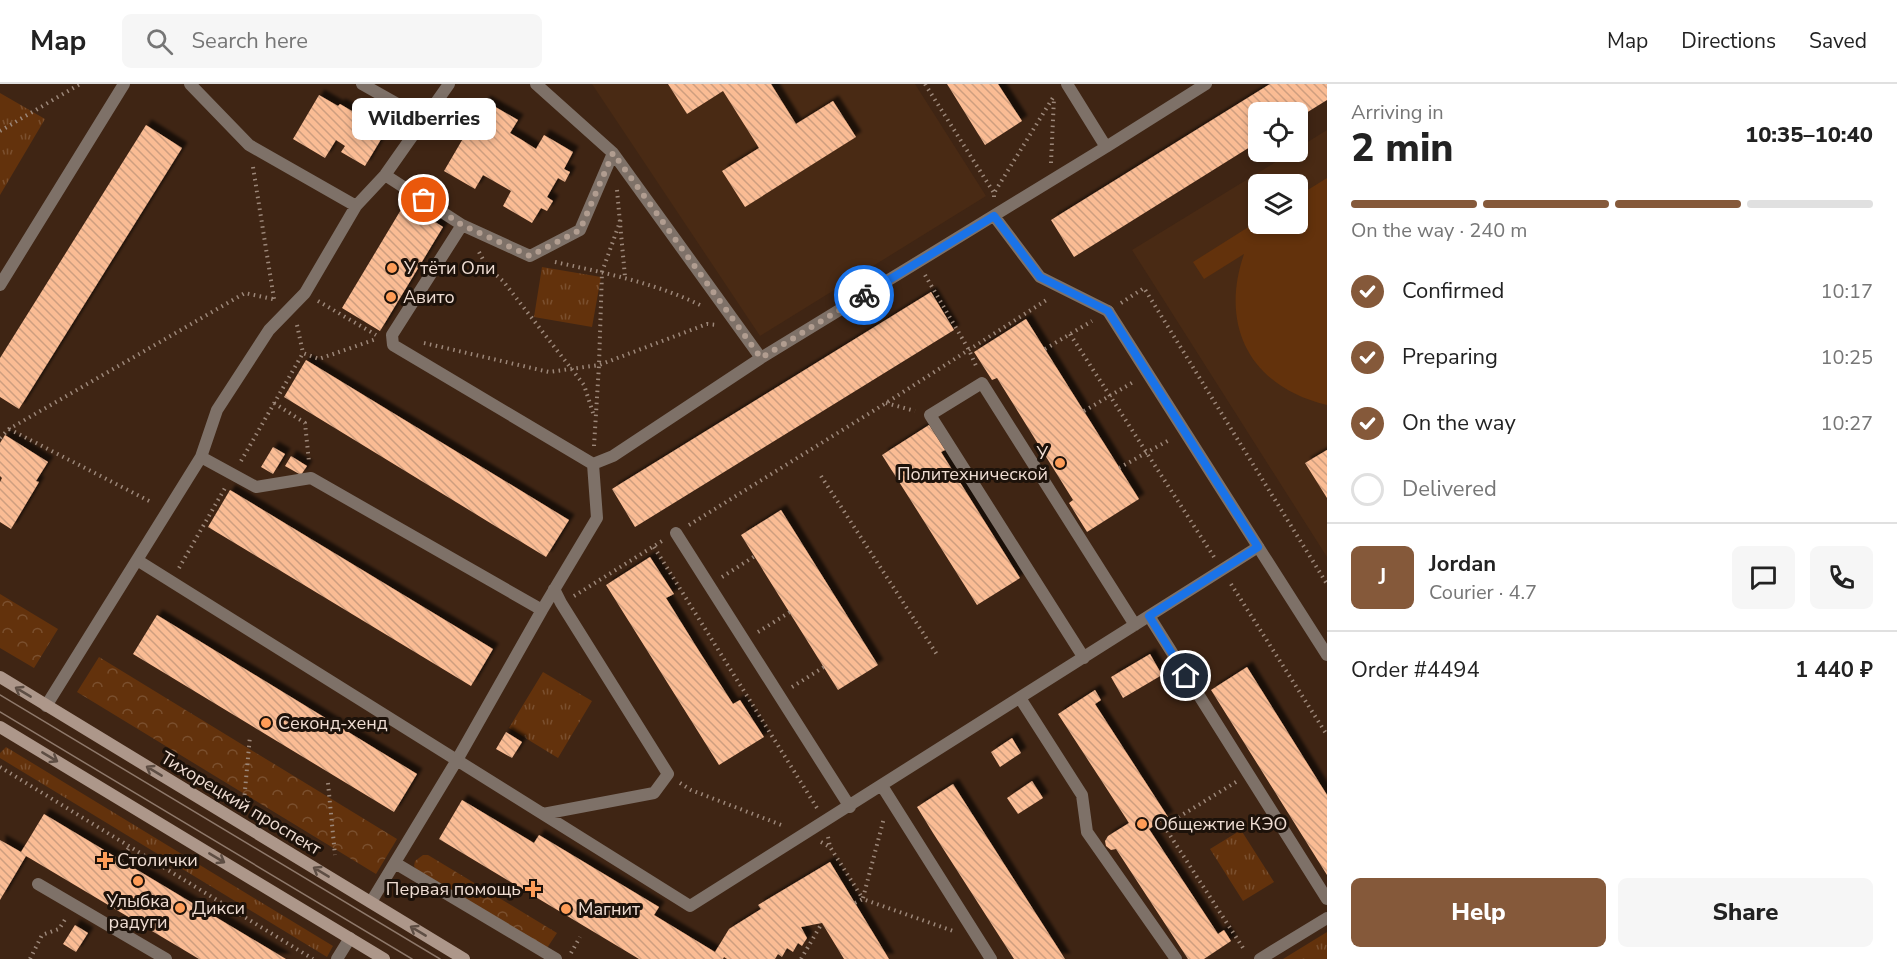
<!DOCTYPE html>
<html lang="en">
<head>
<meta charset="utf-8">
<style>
	body { margin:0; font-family:"Nunito Sans",sans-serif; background:#f6f6f6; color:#222; height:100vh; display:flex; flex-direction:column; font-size:22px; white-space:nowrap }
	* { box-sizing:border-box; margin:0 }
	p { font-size:20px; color:#767676 }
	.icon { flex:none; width:33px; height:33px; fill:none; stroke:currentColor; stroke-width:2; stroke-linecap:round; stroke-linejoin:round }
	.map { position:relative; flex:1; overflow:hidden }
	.sheet { display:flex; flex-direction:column; background:#fff; width:570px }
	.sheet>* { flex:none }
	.fabs { position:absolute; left:1248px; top:18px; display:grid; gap:12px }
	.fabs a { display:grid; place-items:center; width:60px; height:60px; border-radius:9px; background:#fff; box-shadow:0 3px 9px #0003; font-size:30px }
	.pin { position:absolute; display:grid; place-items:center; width:51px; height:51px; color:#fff; margin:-26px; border:3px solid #fff; border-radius:50%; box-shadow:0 2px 6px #0007 }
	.courier { position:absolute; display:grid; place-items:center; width:60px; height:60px; margin:-30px; border:4px solid #1a73e8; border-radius:50%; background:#fff; color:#222; box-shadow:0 2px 8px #0007 }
	.bubble { position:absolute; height:42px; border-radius:9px; background:#fff; box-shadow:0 3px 9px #0003; font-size:20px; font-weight:800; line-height:42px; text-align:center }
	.overview em { font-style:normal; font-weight:800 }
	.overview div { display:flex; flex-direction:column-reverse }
	.overview { display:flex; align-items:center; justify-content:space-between; height:102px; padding:0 24px }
	h1 { font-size:39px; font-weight:800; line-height:45px }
	.bar { display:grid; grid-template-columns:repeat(4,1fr); gap:9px 6px; align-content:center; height:72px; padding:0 24px }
	.bar i { height:8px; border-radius:4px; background:#e0e0e0 }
	.bar .current { background:#85593a }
	.bar p { grid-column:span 4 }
	.line { display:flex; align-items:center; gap:15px; padding:0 24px; border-top:2px solid #e0e0e0 }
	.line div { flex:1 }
	.round { display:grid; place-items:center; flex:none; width:63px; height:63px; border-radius:9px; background:#f6f6f6 }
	ol { padding:0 24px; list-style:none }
	li { display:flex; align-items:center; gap:18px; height:66px }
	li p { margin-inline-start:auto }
	li .icon { padding:6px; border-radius:50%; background:#85593a; color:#fff; stroke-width:4 }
	li:last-child { color:#767676 }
	li i { width:33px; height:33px; border:3px solid #e0e0e0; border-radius:50% }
	.primary-button { display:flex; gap:12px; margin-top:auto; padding:12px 24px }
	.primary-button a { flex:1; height:69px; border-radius:9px; background:#85593a; color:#fff; font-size:24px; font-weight:800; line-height:69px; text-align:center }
	.primary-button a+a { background:#f6f6f6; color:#222 }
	header { display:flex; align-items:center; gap:36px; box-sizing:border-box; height:84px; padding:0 30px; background:#fff; border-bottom:2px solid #e0e0e0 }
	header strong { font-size:28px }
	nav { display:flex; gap:33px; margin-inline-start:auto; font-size:21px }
	.search { width:420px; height:54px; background:#f6f6f6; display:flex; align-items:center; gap:15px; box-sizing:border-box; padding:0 21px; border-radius:9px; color:#767676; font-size:22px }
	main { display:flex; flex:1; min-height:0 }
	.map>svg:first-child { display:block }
</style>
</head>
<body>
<header>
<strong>Map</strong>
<div class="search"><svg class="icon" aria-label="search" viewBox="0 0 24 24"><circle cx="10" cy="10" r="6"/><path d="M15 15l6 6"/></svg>Search here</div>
<nav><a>Map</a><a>Directions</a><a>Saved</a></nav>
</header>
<main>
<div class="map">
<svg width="1327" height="875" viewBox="0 0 1327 875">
	<defs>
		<pattern id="grass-tufts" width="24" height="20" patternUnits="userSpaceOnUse" patternTransform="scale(1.5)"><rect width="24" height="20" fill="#63320c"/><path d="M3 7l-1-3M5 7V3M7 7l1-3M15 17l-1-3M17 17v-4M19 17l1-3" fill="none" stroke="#7a4f2e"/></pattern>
		<pattern id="forest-crowns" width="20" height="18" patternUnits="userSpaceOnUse" patternTransform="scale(1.5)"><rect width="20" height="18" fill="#63320c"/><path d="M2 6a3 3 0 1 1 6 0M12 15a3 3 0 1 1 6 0" fill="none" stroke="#7a4f2e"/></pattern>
		<pattern id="building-back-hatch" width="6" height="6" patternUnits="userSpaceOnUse" patternTransform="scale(1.5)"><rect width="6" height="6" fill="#fabc94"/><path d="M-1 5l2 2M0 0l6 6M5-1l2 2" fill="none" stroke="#ce9e7f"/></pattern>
		<filter id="shadow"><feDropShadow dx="5.5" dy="-5.5" stdDeviation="1.5" flood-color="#0009"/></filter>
	</defs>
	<rect width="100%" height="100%" fill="#3f2514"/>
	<path fill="#492a14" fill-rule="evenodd" d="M592,0h323l71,112 -226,140z
		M1327,46v427l-195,-307 160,-98h6v-4zM1258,100h40v40h-40z"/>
	<path fill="url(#grass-tufts)" d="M0,9l45,26 -45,76z
		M542,183l59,10 -9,50 -58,-10z
		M543,588l49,29 -34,57 -49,-30z
		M6,663l327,199 -6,11 -327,-199v-5z
		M1241,746l33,52 -31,19 -33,-52z
		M1327,848v27h-44z"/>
	<path fill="url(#forest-crowns)" d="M0,510l58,35 -24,39 -34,-20z
		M99,573l298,182 -21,35 -299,-182z
		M423,771h5l129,78 -10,15 -131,-79 -2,-3 1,-5z"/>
	<path fill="#63320c" d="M1327,94v227c-76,-18 -108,-78 -83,-151l-40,25 -11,-17 65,-41v3h40v-28z"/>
	<path fill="url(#building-back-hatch)" filter="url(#shadow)" d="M668,0h103l25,40 37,-23 23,36 -111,70 -23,-36 37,-23 -36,-57 -36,23z
		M947,0h51l24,37 -37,24z
		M1270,0h57v16l-29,18v-6h-40v30l-184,115 -23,-37z
		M319,11l19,11 2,-2 46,27 -21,35 -24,-14 4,-6 -9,-6 -11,18 -32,-19z
		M485,17l33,19 -8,13 12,7 14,9 8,-14 29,17 -9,17 6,3 -5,10 -7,-4 -11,19 6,4 -6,10 -6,-3 -9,15 -29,-17 8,-15 -28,-16 -8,14 -31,-18z
		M146,41l36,23 -163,261 -19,-12v-39z
		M405,119l38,24 -63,104 -38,-23z
		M931,208l23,38 -319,197 -23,-38z
		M1026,235l113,180 -52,33 -18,-29 4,-3 -76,-122 -5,2 -18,-28z
		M306,276l263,160 -23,37 -262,-160z
		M929,341l16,25 -4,2 79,126 -43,27 -95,-150z
		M5,351l43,27 -12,19 3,1 -28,47 -11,-7v-40l2,-4 -2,-2v-33z
		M273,363l12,7 -12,20 -12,-7z
		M1327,366v48l-22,-35z
		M291,372l16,10 -6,9 -16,-9z
		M230,406l263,159 -22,37 -263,-159z
		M781,426l97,155 -40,25 -97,-155z
		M650,473l24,37 -8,4 33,53 34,53 7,-4 24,37 -45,28 -113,-180z
		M157,531l260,159 -23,38 -261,-158z
		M1150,570l12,21 -39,23 -12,-21z
		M1247,583l80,128v80l-116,-185z
		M1095,606l6,10 -6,4 73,113 -19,12 69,105 6,-4 7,11 -27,18h-16l-72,-110 -5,1 -5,-4 -1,-5 3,-5 21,-13 -71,-109z
		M506,648l16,10 -10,16 -16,-9z
		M1012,654l9,15 -21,14 -9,-15z
		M1032,697l11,17 -25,16 -11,-16z
		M953,700l112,175h-51l-81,-126 -16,-26z
		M462,716l72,43 5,-8 120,72 -5,8 61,37 14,-23 32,-20 -3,-4 72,-43 59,97h-45l-22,-36 -21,4 6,11 -5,8 -4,-3 -5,9 -6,-4 -5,9 -4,-3 -3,5h-48l-3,-2 -1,2h-84l-200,-120z
		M44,730l185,111 57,34h-87l-173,-103 -26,44v-60l21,12z
		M75,841l13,8 -12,19 -13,-8z"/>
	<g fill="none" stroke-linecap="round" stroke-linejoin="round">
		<path stroke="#9c8779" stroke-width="4" stroke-dasharray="1.5 4.5" stroke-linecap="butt" d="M925,0l69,109
			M0,47l80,-47
			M1051,79l3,-65
			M253,83l21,132
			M617,106l8,87
			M994,113v-4l60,-97
			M479,168l8,15 16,14 81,104 10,31
			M555,178c50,11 101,21 147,44
			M925,191l44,75 8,18
			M318,217l58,34
			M1121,219l23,-15 183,296
			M297,241l6,28
			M1070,250l144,223
			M424,259l125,29 50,-7 108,-41 11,1
			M1045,265l47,-28
			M274,319l31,20 4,39
			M886,319l29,8
			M1084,327l51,-30
			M9,345l144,74
			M0,354l9,-9 236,-136 32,7
			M594,362l5,-81 3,-93 19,-53
			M241,377l62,-108 16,6 57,-20
			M1119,384l52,-29
			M821,392l117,180
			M689,441l197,-122 162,-104
			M654,463l163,261
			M179,484l46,-80
			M722,493l33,-21
			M1231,500l96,151
			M574,512l88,-55
			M758,548l32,-20
			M792,603l32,-20
			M0,683l313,192
			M1236,698l-72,44 81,125
			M328,699l7,72
			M680,699l11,7 93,36
			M244,717l6,-65
			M828,753l2,10
			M821,758l9,5 33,52
			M121,776l9,-14
			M863,814l21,-80
			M855,819l8,-4 90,32
			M571,869l9,-16
			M30,875l12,-24 17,-6 7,-11
			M801,875l21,-36"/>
		<path stroke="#7e7168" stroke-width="12" d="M190,0l59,61 107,61
			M362,0l62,35
			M536,0l77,69 148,205
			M1067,0l39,63 100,-63
			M385,91l77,50 68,31 50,-26 33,-77
			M994,132l46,61 68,34
			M462,141l-70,110 1,10 200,119
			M0,201l124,-201
			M201,373l55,30 55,-9 231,132
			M676,449l174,274
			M137,476l553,346 568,-359
			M1149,532l178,283
			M1084,574l-154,-243 52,-32 153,242
			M1020,614l62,97 5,37 89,127
			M46,622l155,-249 16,-47 52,-80 36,-37 51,-87 29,-31 64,-91
			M882,702l109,173
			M543,730l111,-21 14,-19 -107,-171 -7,-14
			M395,779l161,96
			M38,800l128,75
			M371,818l86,-142 85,-150 55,-92 -4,-54 20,-8 148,-98 345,-211
			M337,875l13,-21
			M1260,875l67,-41"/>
		<path stroke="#7e7168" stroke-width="12" d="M1108,227l219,344"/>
		<path stroke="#ad978a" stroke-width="12" d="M0,593l464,282
			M0,643l384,232"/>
		<path stroke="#8e786a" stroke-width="1.5" d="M0,611l440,264
			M0,628l412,247"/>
	</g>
	<defs><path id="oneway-shaft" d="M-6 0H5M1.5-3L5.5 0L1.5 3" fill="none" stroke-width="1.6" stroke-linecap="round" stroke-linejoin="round" transform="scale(1.5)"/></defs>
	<g stroke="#5e4e44">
		<use href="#oneway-shaft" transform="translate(23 608) rotate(-149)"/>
		<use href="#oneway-shaft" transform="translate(50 673) rotate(31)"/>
		<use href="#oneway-shaft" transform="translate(154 687) rotate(-149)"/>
		<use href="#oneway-shaft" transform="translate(217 774) rotate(31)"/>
		<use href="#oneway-shaft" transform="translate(321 788) rotate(-149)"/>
		<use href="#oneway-shaft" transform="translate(418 847) rotate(-149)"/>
	</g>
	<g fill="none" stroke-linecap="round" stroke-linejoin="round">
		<path stroke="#b19d90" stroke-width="6" stroke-dasharray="0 10.8" d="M424,116l38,25 68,31 50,-26 33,-77 148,205 103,-63"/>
		<path stroke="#1a73e8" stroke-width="8" d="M864,211l130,-79 46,61 68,34 150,236 -109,69 37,60"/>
	</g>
	<g fill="#fe9c57" stroke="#1d120a" stroke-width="2">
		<circle cx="392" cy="184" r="6"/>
		<circle cx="391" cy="213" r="6"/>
		<circle cx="1060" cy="379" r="6"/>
		<circle cx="266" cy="639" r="6"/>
		<circle cx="1142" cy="740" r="6"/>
		<path d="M102 767h6v6h6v6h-6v6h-6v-6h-6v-6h6z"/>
		<circle cx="138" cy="797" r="6"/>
		<path d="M530 796h6v6h6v6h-6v6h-6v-6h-6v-6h6z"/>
		<circle cx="180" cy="824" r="6"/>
		<circle cx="566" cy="825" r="6"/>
	</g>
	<g text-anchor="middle" stroke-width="6" stroke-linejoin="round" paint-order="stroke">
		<g font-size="18" fill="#efddd3" stroke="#1d120a" text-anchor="start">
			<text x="404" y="190">У тёти Оли</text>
			<text x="403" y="219">Авито</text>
			<text x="1048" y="375" text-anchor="end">У<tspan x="1048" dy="21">Политехнической</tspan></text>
			<text x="278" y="645">Секонд-хенд</text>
			<text x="1154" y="746">Общежтие КЭО</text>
			<text x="117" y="782">Столички</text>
			<text x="521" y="811" text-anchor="end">Первая помощь</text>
			<text x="138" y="823" text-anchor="middle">Улыбка<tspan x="138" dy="21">радуги</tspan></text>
			<text x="192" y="830">Дикси</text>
			<text x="578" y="831">Магнит</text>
		</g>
		<g font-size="18" fill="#efddd3" stroke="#1d120a">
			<text transform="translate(241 719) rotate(31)" y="6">Тихорецкий проспект</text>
		</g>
	</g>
</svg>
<div class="fabs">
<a><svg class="icon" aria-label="locate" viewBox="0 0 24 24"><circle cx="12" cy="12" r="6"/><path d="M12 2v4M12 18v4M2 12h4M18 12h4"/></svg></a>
<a><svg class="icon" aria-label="layers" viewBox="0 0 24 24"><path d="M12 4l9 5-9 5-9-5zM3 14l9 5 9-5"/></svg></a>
</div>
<div class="pin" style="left:424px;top:116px;background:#ea580c"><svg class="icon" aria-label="bag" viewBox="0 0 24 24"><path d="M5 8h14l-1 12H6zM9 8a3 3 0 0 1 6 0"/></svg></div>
<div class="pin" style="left:1186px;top:592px;background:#1f2937"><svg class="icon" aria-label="home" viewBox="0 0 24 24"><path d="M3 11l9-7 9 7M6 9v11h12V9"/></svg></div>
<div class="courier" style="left:864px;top:211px"><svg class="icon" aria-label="bike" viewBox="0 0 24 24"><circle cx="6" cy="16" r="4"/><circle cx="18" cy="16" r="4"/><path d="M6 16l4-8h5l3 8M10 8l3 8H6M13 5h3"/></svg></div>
<div class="bubble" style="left:352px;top:14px;width:144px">Wildberries</div>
</div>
<section class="sheet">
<div class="overview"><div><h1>2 min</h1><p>Arriving in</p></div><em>10:35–10:40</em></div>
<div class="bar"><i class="current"></i><i class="current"></i><i class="current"></i><i></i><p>On the way · 240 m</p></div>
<ol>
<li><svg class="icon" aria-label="check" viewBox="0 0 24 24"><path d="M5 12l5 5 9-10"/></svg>Confirmed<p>10:17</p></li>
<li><svg class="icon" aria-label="check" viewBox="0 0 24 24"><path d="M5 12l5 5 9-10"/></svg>Preparing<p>10:25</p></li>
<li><svg class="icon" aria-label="check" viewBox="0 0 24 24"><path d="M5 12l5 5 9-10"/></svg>On the way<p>10:27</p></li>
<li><i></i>Delivered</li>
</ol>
<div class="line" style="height:108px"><b class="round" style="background:#85593a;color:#fff">J</b><div><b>Jordan</b><p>Courier · 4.7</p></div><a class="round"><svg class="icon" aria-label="chat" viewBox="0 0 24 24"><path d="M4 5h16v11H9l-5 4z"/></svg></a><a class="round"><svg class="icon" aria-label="phone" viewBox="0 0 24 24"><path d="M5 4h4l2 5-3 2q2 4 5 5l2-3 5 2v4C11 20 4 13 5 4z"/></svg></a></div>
<div class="line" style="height:78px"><div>Order #4494</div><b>1 440 ₽</b></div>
<div class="primary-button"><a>Help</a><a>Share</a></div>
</section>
</main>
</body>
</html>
